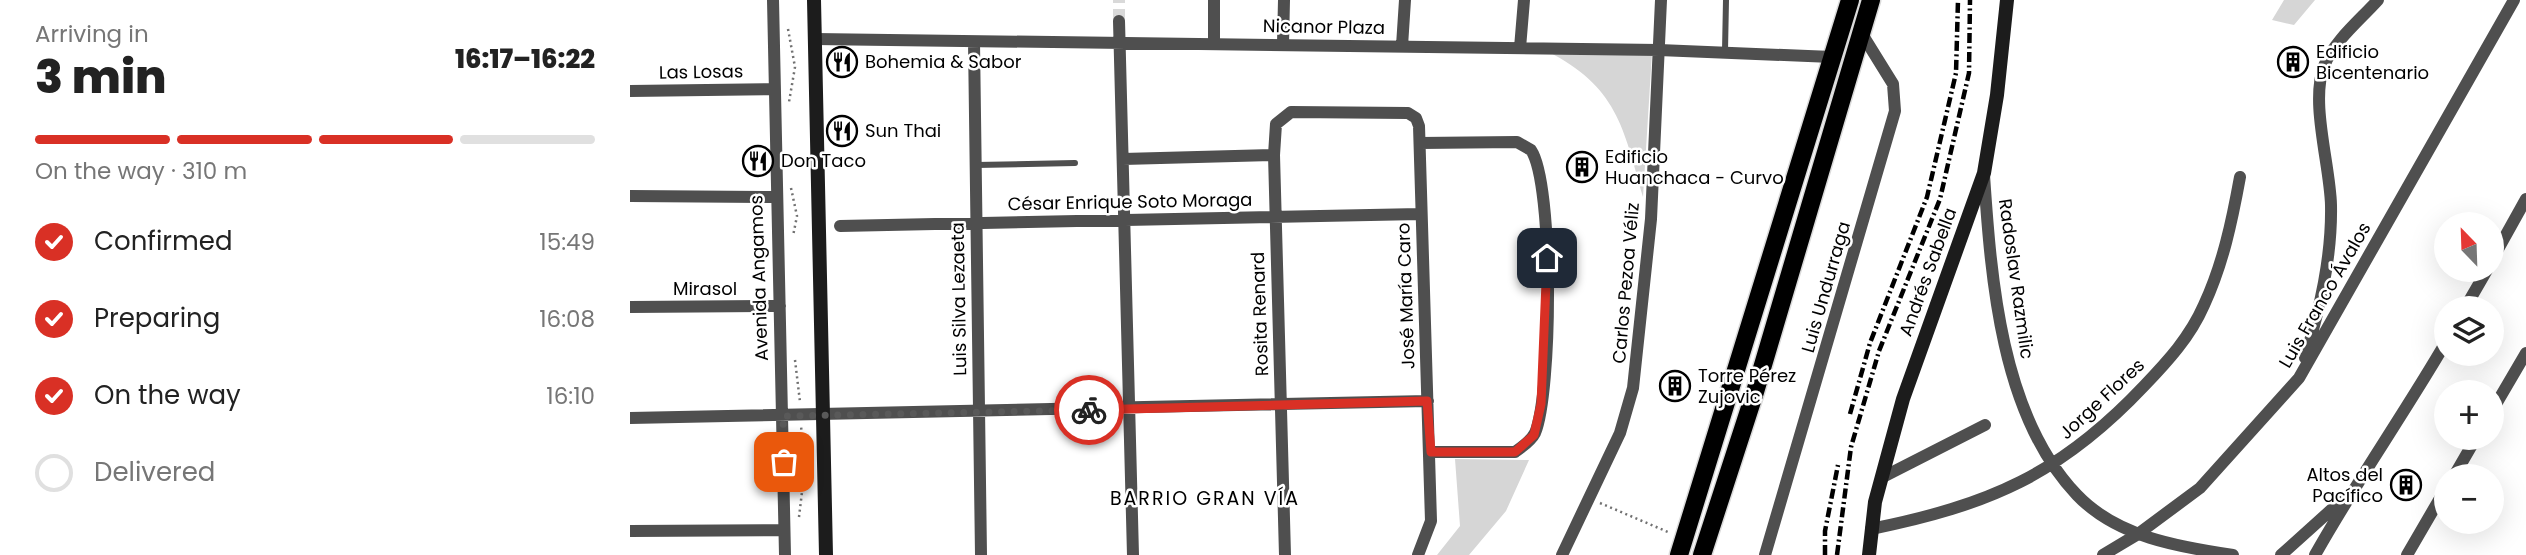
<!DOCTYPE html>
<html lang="en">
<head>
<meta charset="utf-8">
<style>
	body { margin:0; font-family:Poppins,sans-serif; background:#f6f6f6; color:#222; height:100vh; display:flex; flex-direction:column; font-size:26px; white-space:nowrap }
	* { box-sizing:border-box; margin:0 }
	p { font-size:23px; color:#767676 }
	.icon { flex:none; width:38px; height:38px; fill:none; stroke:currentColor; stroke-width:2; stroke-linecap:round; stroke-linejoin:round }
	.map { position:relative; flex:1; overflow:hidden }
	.drawer { display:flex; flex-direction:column; background:#fff; width:630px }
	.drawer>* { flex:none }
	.needle { width:46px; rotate:337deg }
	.fabs { position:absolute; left:1804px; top:212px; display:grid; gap:14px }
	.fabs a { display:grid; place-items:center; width:70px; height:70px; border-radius:50%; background:#fff; box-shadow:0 7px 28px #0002; font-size:35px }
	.pin { position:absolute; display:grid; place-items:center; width:60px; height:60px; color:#fff; margin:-30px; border-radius:14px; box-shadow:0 4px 10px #0006 }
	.courier { position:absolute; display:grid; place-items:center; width:70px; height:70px; margin:-35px; border:5px solid #d93025; border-radius:50%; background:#fff; color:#222; box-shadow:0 2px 9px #0007 }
	.headline em { font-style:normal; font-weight:800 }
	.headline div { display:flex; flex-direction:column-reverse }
	.headline { display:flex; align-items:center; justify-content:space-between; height:119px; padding:0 35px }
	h1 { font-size:46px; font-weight:800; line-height:52px }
	.bar { display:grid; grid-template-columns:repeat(4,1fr); gap:10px 7px; align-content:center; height:84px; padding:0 35px }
	.bar i { height:9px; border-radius:5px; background:#e0e0e0 }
	.bar .current { background:#d93025 }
	.bar p { grid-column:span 4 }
	ol { padding:0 35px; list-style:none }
	li { display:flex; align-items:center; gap:21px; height:77px }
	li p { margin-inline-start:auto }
	li .icon { padding:7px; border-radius:50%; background:#d93025; color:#fff; stroke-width:4 }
	li:last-child { color:#767676 }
	li i { width:38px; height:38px; border:4px solid #e0e0e0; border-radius:50% }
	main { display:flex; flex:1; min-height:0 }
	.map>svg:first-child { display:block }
</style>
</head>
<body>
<main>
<section class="drawer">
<div class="headline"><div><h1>3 min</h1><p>Arriving in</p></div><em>16:17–16:22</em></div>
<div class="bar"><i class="current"></i><i class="current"></i><i class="current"></i><i></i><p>On the way · 310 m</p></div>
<ol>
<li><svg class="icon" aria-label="check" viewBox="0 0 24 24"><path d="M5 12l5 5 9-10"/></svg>Confirmed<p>15:49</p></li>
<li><svg class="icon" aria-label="check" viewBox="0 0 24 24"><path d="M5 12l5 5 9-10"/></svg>Preparing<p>16:08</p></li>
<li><svg class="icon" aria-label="check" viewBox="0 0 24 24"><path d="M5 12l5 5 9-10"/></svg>On the way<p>16:10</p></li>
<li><i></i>Delivered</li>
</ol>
</section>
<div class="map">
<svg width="1896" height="555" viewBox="0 0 1896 555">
	<rect width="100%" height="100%" fill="#fff"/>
	<path fill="#d6d6d6" d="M1654,0h31l-21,25 -22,-5z
		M917,51l105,2 -9,144c-20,-71 -26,-110 -96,-146z
		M825,459l74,1 -23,51 -37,44h-32l23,-29z"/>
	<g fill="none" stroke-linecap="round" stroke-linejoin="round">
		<path stroke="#d9d9d9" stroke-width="12" stroke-dasharray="12 6" stroke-linecap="butt" d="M489,21v-21"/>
		<g stroke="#dbdbdb" stroke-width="21">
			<path id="primary" d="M1049,555l171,-555
				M1072,555l53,-163 116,-392"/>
		</g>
		<path stroke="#717171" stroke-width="2.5" stroke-dasharray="2 3.5" stroke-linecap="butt" d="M158,29l7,38 -6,35
			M161,188l6,28 -4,20
			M165,360l5,42
			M970,503l68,29
			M169,517l6,-50 -4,-41"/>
		<path stroke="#4f4f4f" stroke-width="6" d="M1095,51l1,-51
			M346,165l99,-2"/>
		<path stroke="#4f4f4f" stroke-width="12" d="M143,0l12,555
			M489,21l14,534
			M185,39l844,11 173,7
			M344,42l7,513
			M584,43v-43
			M653,44l1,-44
			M772,46l3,-46
			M890,48l4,-48
			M0,91l143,-2
			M790,143l97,-1 14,8c23,34 21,243 4,283 -4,8 -13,14 -20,19h-84
			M493,159l151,-4
			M1354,175c7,104 17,241 93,320 40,42 102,52 156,60
			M0,196l145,1
			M210,226l580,-12
			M1862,260l34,-61
			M0,307l150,-1
			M1835,308l22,-38
			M1675,358c15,-50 27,-101 26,-153 -1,-40 -21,-103 -7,-139 10,-25 36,-46 54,-66
			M1862,411l34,-58
			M0,418l798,-17
			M1824,476l22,-38
			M1251,478l104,-53
			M1241,529c118,-24 189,-54 273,-143 24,-25 46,-49 60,-81 19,-41 28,-84 36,-128
			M0,531l154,-1
			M655,555l-11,-400 2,-31 15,-12 117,1 8,5 3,8 12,395 -13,34
			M932,555l58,-122 13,-45 18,-169 10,-219
			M1135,555l130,-444 -2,-27 -31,-50
			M1473,555l35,-21 62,-46 99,-110 215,-378
			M1651,555l60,-54
			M1685,555c41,-73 89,-141 131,-213
			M1777,555l39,-67"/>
		<path stroke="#1c1c1c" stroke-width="14" d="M184,0l12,555
			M1239,555l6,-53 28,-103 81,-226 13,-78 10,-95"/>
		<use href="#primary" stroke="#000" stroke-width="18"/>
		<path stroke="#000" stroke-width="4.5" stroke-dasharray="10 3.5 2 3.5" stroke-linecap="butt" d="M1220,414l20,-71 57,-146 29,-124 2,-73
			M1195,555v-24l13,-66
			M1207,555l14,-108 28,-96 61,-152 29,-126 1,-73"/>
	</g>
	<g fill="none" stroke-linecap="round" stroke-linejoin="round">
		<path stroke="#595959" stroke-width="7" stroke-dasharray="0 12.6" d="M154,462l-1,-46 306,-6"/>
		<path stroke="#d93025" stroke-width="9" d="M459,410l338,-9 4,51h84l19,-17 7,-31 6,-146"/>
	</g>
	<defs>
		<g id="restaurant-ring" transform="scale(1.575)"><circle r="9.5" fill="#fff" stroke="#000" stroke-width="1.5"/><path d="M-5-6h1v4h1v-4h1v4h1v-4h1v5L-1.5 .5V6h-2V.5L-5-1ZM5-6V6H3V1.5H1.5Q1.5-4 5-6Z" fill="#000"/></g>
		<g id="building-ring" transform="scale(1.575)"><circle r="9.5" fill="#fff" stroke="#000" stroke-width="1.5"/><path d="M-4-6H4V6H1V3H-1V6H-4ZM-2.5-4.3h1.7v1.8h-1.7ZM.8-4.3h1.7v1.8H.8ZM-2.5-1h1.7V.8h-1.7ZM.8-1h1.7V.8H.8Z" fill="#000"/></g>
	</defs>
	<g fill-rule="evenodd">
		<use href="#restaurant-ring" x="212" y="62"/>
		<use href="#building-ring" x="1663" y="62"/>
		<use href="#restaurant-ring" x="212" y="131"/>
		<use href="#restaurant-ring" x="128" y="161"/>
		<use href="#building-ring" x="952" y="167"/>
		<use href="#building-ring" x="1045" y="386"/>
		<use href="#building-ring" x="1776" y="485"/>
	</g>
	<g text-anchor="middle" stroke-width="5" stroke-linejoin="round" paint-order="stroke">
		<g font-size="18" fill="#000" stroke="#fff">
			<text transform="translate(694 27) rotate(1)" y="6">Nicanor Plaza</text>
			<text transform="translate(71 72) rotate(-1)" y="6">Las Losas</text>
			<text transform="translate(500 202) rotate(-1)" y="6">César Enrique Soto Moraga</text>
			<text transform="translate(1298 272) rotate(-70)" y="6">Andrés Sabella</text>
			<text transform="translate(129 278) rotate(-92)" y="6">Avenida Angamos</text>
			<text transform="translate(1386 279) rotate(82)" y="6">Radoslav Razmilic</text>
			<text transform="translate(996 283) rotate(-85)" y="6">Carlos Pezoa Véliz</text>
			<text transform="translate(1196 287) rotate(-74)" y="6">Luis Undurraga</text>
			<text x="75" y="295">Mirasol</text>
			<text transform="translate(1695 295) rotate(-60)" y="6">Luis Franco Ávalos</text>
			<text transform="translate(776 296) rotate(-92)" y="6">José María Caro</text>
			<text transform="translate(329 299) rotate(-91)" y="6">Luis Silva Lezaeta</text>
			<text transform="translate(630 314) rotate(-92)" y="6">Rosita Renard</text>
			<text transform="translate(1472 399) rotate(-43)" y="6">Jorge Flores</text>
		</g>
		<g font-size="18" fill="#000" stroke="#fff" text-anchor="start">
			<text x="1686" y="58">Edificio<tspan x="1686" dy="21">Bicentenario</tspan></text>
			<text x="235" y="68">Bohemia &amp; Sabor</text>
			<text x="235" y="137">Sun Thai</text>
			<text x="975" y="163">Edificio<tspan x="975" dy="21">Huanchaca - Curvo</tspan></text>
			<text x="151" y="167">Don Taco</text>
			<text x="1068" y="382">Torre Pérez<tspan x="1068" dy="21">Zujovic</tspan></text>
			<text x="1753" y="481" text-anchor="end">Altos del<tspan x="1753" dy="21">Pacífico</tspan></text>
		</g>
		<g font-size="19" letter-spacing="2" fill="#000" stroke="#fff">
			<text x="575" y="505">BARRIO GRAN VÍA</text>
		</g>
	</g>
</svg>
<div class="fabs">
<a><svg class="needle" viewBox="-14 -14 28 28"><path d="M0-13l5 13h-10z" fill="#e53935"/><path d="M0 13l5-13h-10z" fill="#767676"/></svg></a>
<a><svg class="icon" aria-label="layers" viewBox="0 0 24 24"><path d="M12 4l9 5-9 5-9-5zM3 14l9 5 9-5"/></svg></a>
<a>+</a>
<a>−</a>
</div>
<div class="pin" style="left:154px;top:462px;background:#ea580c"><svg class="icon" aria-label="bag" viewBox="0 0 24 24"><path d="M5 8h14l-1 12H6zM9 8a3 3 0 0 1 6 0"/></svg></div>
<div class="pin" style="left:917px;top:258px;background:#1f2937"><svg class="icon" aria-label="home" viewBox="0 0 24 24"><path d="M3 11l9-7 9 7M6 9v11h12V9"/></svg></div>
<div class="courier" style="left:459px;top:410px"><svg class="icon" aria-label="bike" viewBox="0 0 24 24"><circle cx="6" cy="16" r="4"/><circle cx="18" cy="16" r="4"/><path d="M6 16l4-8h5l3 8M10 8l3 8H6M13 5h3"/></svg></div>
</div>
</main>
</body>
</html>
